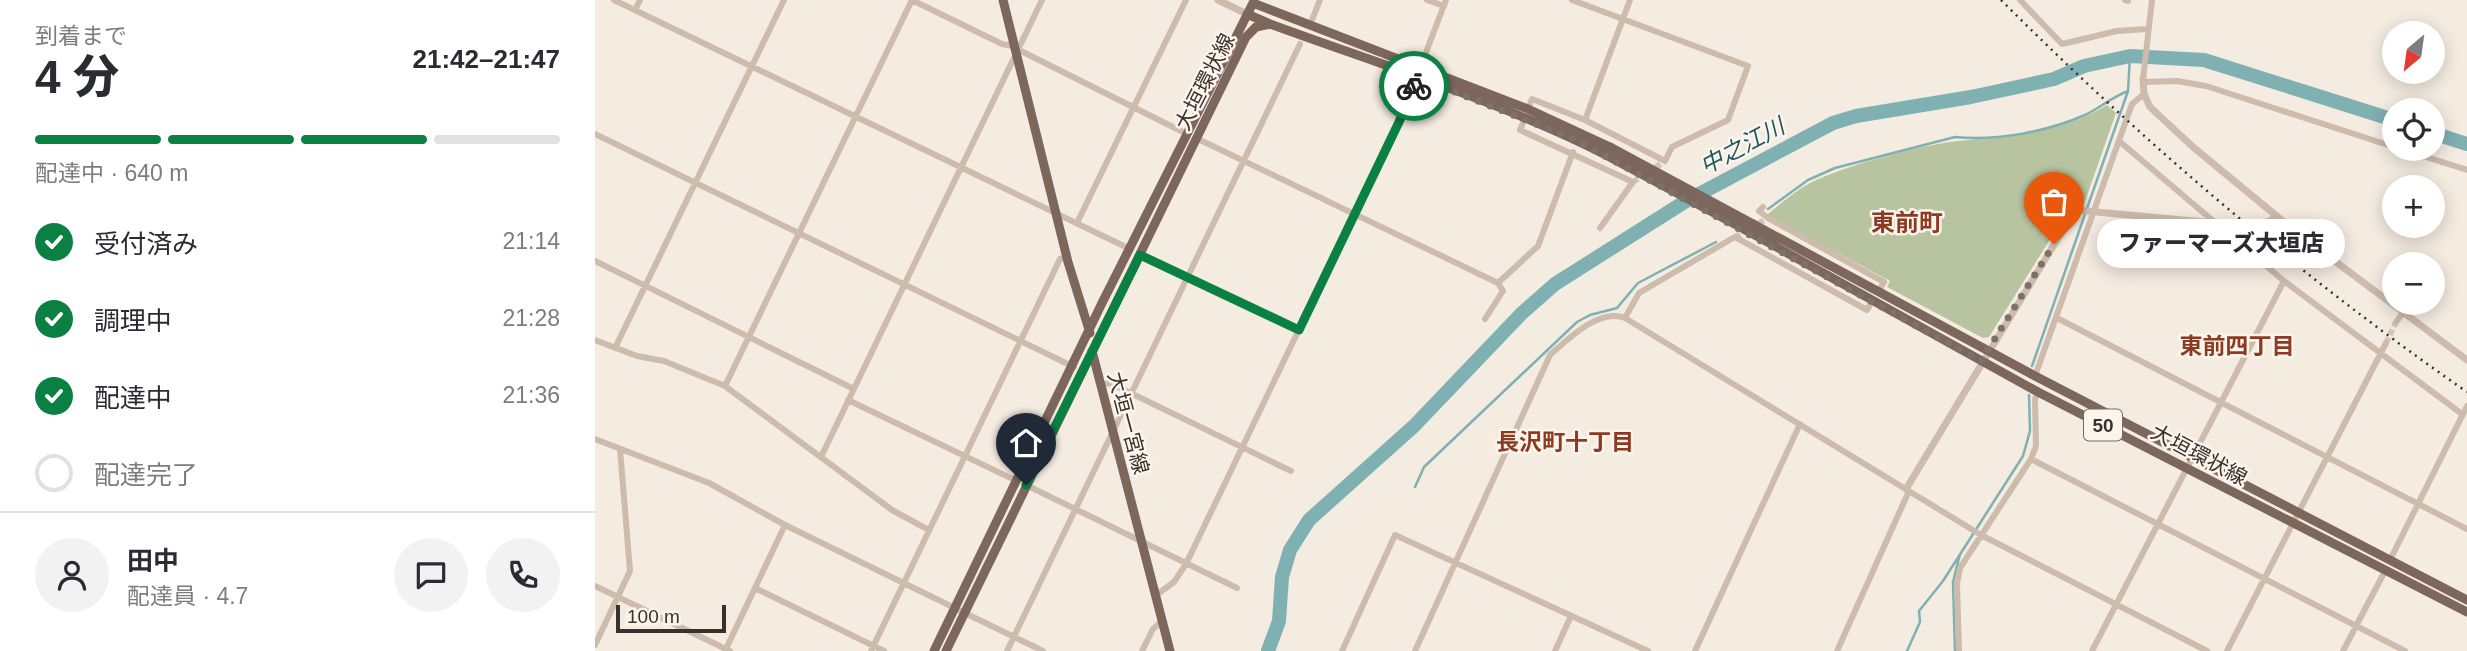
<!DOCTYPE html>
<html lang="ja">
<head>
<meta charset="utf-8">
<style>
	body { margin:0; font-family:Helvetica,"Noto Sans JP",sans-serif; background:#f2f2f3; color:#2b2b33; height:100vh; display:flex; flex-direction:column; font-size:26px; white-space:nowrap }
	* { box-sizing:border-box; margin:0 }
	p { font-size:23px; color:#7c7c81 }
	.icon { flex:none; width:38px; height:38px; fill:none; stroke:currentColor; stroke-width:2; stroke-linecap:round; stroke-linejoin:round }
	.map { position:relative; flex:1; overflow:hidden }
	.sheet { display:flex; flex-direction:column; background:#fff; width:595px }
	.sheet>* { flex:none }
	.needle { width:46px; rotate:209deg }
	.controls { position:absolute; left:1787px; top:21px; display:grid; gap:14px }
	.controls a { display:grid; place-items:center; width:63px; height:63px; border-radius:50%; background:#fff; box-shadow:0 4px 18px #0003; font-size:35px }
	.scale { position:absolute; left:21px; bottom:18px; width:110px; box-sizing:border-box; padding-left:7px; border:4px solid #3b302b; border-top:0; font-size:19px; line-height:24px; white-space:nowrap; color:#3b302b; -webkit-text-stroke:5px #fbf5ee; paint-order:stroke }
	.pin { position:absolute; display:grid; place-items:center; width:60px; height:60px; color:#fff; margin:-72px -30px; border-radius:50% 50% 50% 0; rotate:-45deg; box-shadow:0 0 7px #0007 }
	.pin .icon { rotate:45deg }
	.courier { position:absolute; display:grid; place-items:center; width:70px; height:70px; margin:-35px; border:5px solid #0b8043; border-radius:50%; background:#fff; color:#222; box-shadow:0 2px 9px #0007 }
	.bubble { position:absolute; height:49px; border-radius:24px; background:#fff; box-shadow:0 4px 18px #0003; font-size:23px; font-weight:800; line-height:49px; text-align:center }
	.headline em { font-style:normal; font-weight:800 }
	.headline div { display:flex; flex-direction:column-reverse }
	.headline { display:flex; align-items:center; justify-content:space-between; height:119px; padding:0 35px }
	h1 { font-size:46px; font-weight:800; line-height:52px }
	.bar { display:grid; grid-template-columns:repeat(4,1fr); gap:10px 7px; align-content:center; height:84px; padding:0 35px }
	.bar i { height:9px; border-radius:5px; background:#e1e1e2 }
	.bar .selected { background:#0b8043 }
	.bar p { grid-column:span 4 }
	.line { display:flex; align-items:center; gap:18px; padding:0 35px; border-top:2px solid #e1e1e2 }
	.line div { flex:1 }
	.round { display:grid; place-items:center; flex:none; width:74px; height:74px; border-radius:37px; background:#f2f2f3 }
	ol { padding:0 35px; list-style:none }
	li { display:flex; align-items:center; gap:21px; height:77px }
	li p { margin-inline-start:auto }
	li .icon { padding:7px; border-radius:50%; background:#0b8043; color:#fff; stroke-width:4 }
	li:last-child { color:#7c7c81 }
	li i { width:38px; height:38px; border:4px solid #e1e1e2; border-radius:50% }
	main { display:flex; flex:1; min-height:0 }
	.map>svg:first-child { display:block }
</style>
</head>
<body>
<main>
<section class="sheet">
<div class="headline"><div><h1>4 分</h1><p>到着まで</p></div><em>21:42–21:47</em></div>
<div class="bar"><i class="selected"></i><i class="selected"></i><i class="selected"></i><i></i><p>配達中 · 640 m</p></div>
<ol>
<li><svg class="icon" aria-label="check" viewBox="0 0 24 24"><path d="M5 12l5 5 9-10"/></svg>受付済み<p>21:14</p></li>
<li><svg class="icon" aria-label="check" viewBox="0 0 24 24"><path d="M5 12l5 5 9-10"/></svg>調理中<p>21:28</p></li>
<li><svg class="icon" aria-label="check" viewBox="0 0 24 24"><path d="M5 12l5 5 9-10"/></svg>配達中<p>21:36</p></li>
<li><i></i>配達完了</li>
</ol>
<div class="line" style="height:126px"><a class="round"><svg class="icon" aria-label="person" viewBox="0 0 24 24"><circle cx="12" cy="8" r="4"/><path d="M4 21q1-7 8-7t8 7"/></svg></a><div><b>田中</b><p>配達員 · 4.7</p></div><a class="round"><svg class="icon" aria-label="chat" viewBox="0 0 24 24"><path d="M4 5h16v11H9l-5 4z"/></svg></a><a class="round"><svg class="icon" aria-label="phone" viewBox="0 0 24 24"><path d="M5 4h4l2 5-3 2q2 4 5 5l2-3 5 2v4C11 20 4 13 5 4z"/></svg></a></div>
</section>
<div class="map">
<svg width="1872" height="651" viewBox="0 0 1872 651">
	<rect width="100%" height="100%" fill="#f4ebe1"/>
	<path fill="#b8c4a0" d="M1512,105l9,8 -32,91 -10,-3 -85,136 -6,1 -96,-51 3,-6 -123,-66c13,-11 28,-24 43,-32 34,-17 110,-38 148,-42 52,-6 104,-8 149,-36z"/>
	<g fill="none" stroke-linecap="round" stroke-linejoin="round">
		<path stroke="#7fb0b2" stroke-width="2.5" d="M1173,209l40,-29 27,-12 120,-31c42,4 91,-5 130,-22 15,-7 27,-18 43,-24
			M1437,366l96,-275 2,-35
			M820,487l9,-20 153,-145 13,-7 27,-7 21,-25 78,-41
			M1312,651l13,-29 -1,-11 24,-30 80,-125 7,-25 -1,-36
			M1360,651l-2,-69 7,-28"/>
		<path stroke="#7fb0b2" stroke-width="14" d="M1838,133l34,11
			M673,651l11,-30 3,-44 8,-27 19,-30 105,-94 107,-112 34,-30 131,-83 147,-78 23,-7 115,-19 83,-18 30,-13 46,-10 74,4 190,60"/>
		<path stroke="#cfc6bd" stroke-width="6" stroke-dasharray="6 3" stroke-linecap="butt" d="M1038,182l32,-21
			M1642,225h24
			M1140,237l33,-19
			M1791,343l10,-21"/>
		<path stroke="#cdbbac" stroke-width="6" d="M19,0l516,249
			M317,0l90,44 11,2
			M832,0l17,6
			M1425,0l42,44 55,-13 30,-2
			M1530,0l3,1
			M40,10l5,-10
			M715,25l10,-25
			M424,50l168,84
			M825,68l26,-68
			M1548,79l9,-79
			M1548,82l34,-1 29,5 188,61
			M933,109l4,-10 53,21 80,41 7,-14 56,-27 20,-54 -176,-66
			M930,118l-5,12 113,52 -33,46
			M990,120l45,-120
			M0,134l479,233
			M601,138l302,145
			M1524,141l165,140 178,133
			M1806,149l66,21
			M1168,207l-4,4 9,7 116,64 -6,10
			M482,223l109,-223
			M1140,237l132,73 5,-9
			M1138,238l-94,55 -14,25 356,217 226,116
			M545,255l158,75
			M0,261l259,128
			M1462,318l410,211
			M890,319l18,-28 -5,-8 40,-37 35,-94
			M1801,322l7,-9
			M0,340l42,16 27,5 61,25 167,124 37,20
			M20,348l169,-348
			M1440,376l97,-272 12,-10
			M505,385l10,-2 181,88
			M130,386l187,-386
			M253,400l169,81
			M0,439l114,44 76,42 258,126
			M226,457l221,-457
			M1436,459l374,192
			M431,485l211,103
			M1795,560l77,-154
			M0,586l135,65
			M160,588l129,63
			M560,596l19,-14 12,-18 213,-442 18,-45
			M0,645l35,-74 -10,-122
			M130,651l60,-126
			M276,651l189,-392 7,-2
			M412,651l293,-607
			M547,651l11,-22 9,-8
			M747,651l53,-116 253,116
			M820,651l135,-296c18,-16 49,-47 75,-37
			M960,651l16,-35
			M1100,651l105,-227
			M1242,651l72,-160
			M1364,651l-2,-67 3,-16 71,-109 5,-13 -1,-47 3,-7
			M1497,651l192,-370
			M1632,651l159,-308
			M1748,651l42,-80"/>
		<path stroke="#cdbbac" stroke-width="7" d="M623,0l29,14
			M1548,79l1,15 6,13 43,40 103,85 171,128
			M1666,225l16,-8
			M1311,489l169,-279 162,15"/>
		<path stroke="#7d675c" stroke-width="9" d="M408,0l65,262 22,71
			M652,14l23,10
			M1158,224l282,152 432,224
			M1149,229l294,163 429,220
			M497,351l78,300
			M339,651l168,-348 151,-300 275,106 82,38
			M351,651l300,-614 10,-10 14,-3c112,41 229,77 336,131"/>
		<path stroke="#3b302b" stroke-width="2.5" stroke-dasharray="2 5" stroke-linecap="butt" d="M1406,0c144,144 299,276 466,392"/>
		<path stroke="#7d675c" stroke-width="9" d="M1015,147l143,77
			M1011,155l138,74"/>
	</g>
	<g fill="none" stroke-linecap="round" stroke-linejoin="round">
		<path stroke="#7c716b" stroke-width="7" stroke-dasharray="0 12.6" d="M819,86l3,-9 157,62 407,222 73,-117"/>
		<path stroke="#0b8043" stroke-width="9" d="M431,485l114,-230 159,75 100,-208 15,-36"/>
	</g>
	<g text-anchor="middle" stroke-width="5" stroke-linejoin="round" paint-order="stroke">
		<rect fill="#fbf5ee" stroke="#756b66" stroke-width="2" x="1489" y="409.5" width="38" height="31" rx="5"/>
		<g font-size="19" font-weight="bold" fill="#3b302b">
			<text x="1508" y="432">50</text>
		</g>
		<g font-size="21" fill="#3b302b" stroke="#fbf5ee">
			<text transform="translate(610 82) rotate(-63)" y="7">大垣環状線</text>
			<text transform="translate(533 423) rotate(75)" y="7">大垣一宮線</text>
			<text transform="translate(1604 455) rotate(28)" y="7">大垣環状線</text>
		</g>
		<g font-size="23" font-style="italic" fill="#1f5a5e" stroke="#fbf5ee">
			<text transform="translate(1147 146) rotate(-28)" y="8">中之江川</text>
		</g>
		<g font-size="23" font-weight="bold" fill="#8c3b22" stroke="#fbf5ee">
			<text x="1642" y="354">東前四丁目</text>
			<text x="970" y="450">長沢町十丁目</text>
		</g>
		<g font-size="24" font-weight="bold" fill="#8c3b22" stroke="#fbf5ee">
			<text x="1312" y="231">東前町</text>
		</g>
	</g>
</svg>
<div class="controls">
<a><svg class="needle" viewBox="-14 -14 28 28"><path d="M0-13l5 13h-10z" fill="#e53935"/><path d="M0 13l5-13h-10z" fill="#7c7c81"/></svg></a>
<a><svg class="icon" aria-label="locate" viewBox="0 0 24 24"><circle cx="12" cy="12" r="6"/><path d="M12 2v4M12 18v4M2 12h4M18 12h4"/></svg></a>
<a>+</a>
<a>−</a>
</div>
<div class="scale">100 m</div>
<div class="pin" style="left:1459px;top:244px;background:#ea580c"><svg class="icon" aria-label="bag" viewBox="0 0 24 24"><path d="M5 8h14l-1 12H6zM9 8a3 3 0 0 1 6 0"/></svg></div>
<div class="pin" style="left:431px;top:485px;background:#1f2937"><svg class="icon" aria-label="home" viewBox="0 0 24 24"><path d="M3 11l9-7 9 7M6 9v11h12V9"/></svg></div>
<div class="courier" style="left:819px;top:86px"><svg class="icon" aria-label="bike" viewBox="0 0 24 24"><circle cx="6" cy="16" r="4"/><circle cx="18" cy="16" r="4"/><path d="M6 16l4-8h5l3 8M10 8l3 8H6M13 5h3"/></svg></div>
<div class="bubble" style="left:1502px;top:219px;width:248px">ファーマーズ大垣店</div>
</div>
</main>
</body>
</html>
